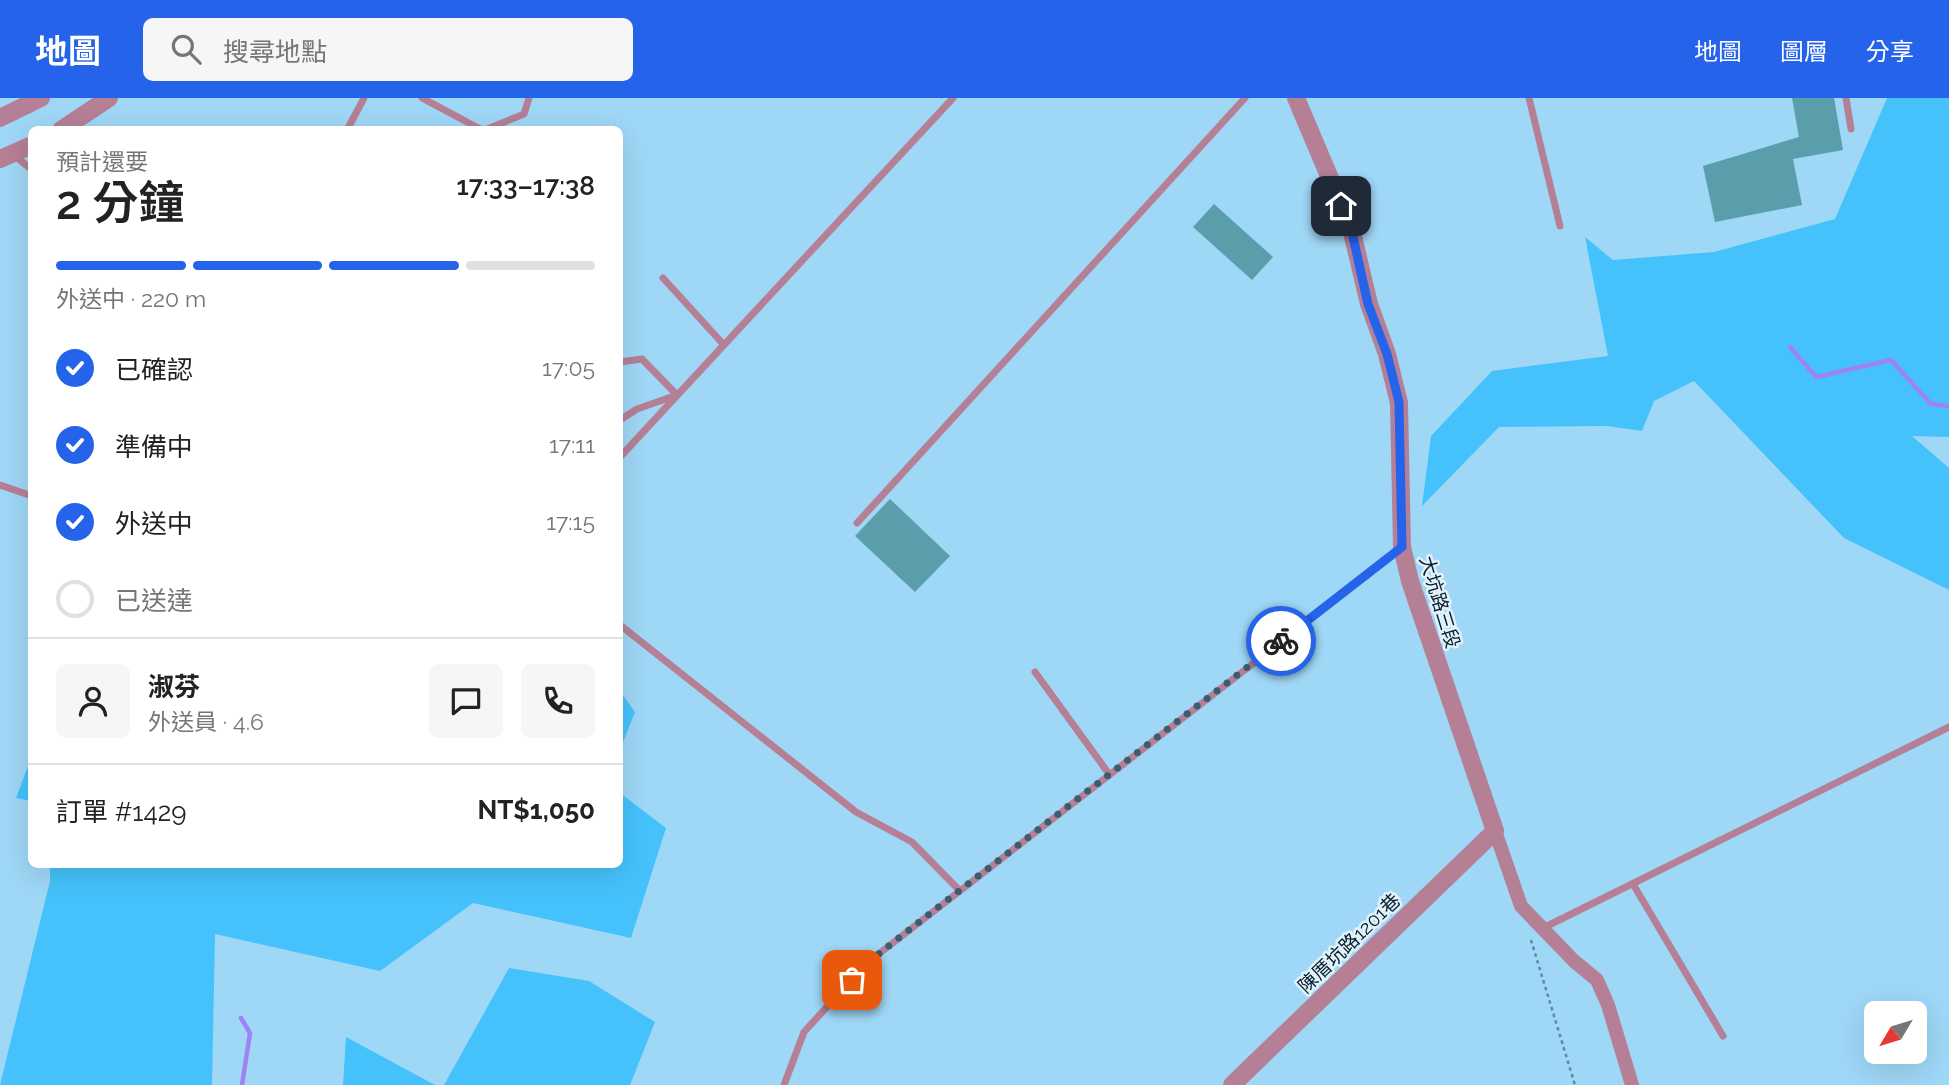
<!DOCTYPE html>
<html lang="zh-TW">
<head>
<meta charset="utf-8">
<style>
	body { margin:0; font-family:Raleway,"Noto Sans TC",sans-serif; background:#f6f6f6; color:#222; height:100vh; display:flex; flex-direction:column; font-size:26px; white-space:nowrap }
	* { box-sizing:border-box; margin:0 }
	p { font-size:23px; color:#767676 }
	.icon { flex:none; width:38px; height:38px; fill:none; stroke:currentColor; stroke-width:2; stroke-linecap:round; stroke-linejoin:round }
	.map { position:relative; flex:1; overflow:hidden }
	.panel { position:absolute; left:28px; top:28px; width:595px; height:742px; display:flex; flex-direction:column; background:#fff; border-radius:10px; box-shadow:0 7px 28px #0002 }
	.panel>* { flex:none }
	.needle { width:46px; rotate:232deg }
	.tools { position:absolute; left:1864px; top:903px; display:grid; gap:14px }
	.tools a { display:grid; place-items:center; width:63px; height:63px; border-radius:10px; background:#fff; box-shadow:0 7px 28px #0002; font-size:35px }
	.pin { position:absolute; display:grid; place-items:center; width:60px; height:60px; color:#fff; margin:-30px; border-radius:14px; box-shadow:0 4px 10px #0006 }
	.courier { position:absolute; display:grid; place-items:center; width:70px; height:70px; margin:-35px; border:5px solid #2563eb; border-radius:50%; background:#fff; color:#222; box-shadow:0 2px 9px #0007 }
	.headline em { font-style:normal; font-weight:600 }
	.headline div { display:flex; flex-direction:column-reverse }
	.headline { display:flex; align-items:center; justify-content:space-between; height:119px; padding:0 28px }
	h1 { font-size:46px; font-weight:600; line-height:52px }
	.bar { display:grid; grid-template-columns:repeat(4,1fr); gap:10px 7px; align-content:center; height:84px; padding:0 28px }
	.bar i { height:9px; border-radius:5px; background:#e0e0e0 }
	.bar .on { background:#2563eb }
	.bar p { grid-column:span 4 }
	.line { display:flex; align-items:center; gap:18px; padding:0 28px; border-top:2px solid #e0e0e0 }
	.line div { flex:1 }
	.round { display:grid; place-items:center; flex:none; width:74px; height:74px; border-radius:10px; background:#f6f6f6 }
	ol { padding:0 28px; list-style:none }
	li { display:flex; align-items:center; gap:21px; height:77px }
	li p { margin-inline-start:auto }
	li .icon { padding:7px; border-radius:50%; background:#2563eb; color:#fff; stroke-width:4 }
	li:last-child { color:#767676 }
	li i { width:38px; height:38px; border:4px solid #e0e0e0; border-radius:50% }
	header { display:flex; align-items:center; gap:42px; box-sizing:border-box; height:98px; padding:0 35px; background:#2563eb; color:#fff }
	header strong { font-size:33px }
	nav { display:flex; gap:38px; margin-inline-start:auto; font-size:24px }
	.search { width:490px; height:63px; background:#f6f6f6; display:flex; align-items:center; gap:18px; box-sizing:border-box; padding:0 24px; border-radius:10px; color:#767676; font-size:26px }
	.map>svg:first-child { display:block }
</style>
</head>
<body>
<header>
<strong>地圖</strong>
<div class="search"><svg class="icon" aria-label="search" viewBox="0 0 24 24"><circle cx="10" cy="10" r="6"/><path d="M15 15l6 6"/></svg>搜尋地點</div>
<nav><a>地圖</a><a>圖層</a><a>分享</a></nav>
</header>
<div class="map">
<svg width="1949" height="987" viewBox="0 0 1949 987">
	<rect width="100%" height="100%" fill="#9fd7f6"/>
	<path fill="#45c2fb" d="M1887,0h62v339l-37,-1 37,32v122l-105,-52 -150,-157 -40,20 -12,30 -35,-5 -108,1 -77,79 9,-70 61,-65 116,-15 -23,-119 28,23 101,-8 121,-33z
		M620,593l15,21 -15,38z
		M31,660v43l-15,-3z
		M620,695l46,35 -35,110 -158,-35 -93,68 -165,-37 -3,151h-212l50,-204v-16l570,-1z
		M509,870l80,13 66,41 -25,63h-186z
		M346,939l89,48h-92z"/>
	<g fill="none" stroke-linecap="round" stroke-linejoin="round">
		<path stroke="#9e83f4" stroke-width="4.5" d="M1790,249l26,30 75,-17 40,44 18,2
			M241,920l9,15 -8,52"/>
	</g>
	<path fill="#5a9dab" d="M1792,0h42l9,52 -50,9 9,46 -87,17 -12,-56 96,-29z
		M1214,106l59,53 -21,23 -59,-53z
		M890,401l60,57 -35,36 -60,-56z"/>
	<g fill="none" stroke-linecap="round" stroke-linejoin="round">
		<path stroke="#608aa1" stroke-width="2.5" stroke-dasharray="3.5 3.5" stroke-linecap="butt" d="M1531,842l44,145"/>
		<path stroke="#b57f96" stroke-width="7" d="M422,0l60,32
			M1529,0l31,128
			M1846,0l5,31
			M347,32l17,-32
			M485,32l39,-16 5,-16
			M14,57l18,15
			M663,180l61,67
			M620,264l22,-3 35,36 -40,14 -17,11
			M620,359l333,-359
			M0,387l32,11
			M857,425l388,-425
			M620,527l236,187 56,30 47,48
			M1035,574l74,102
			M1633,786l90,152
			M1543,830l406,-201
			M784,987l20,-53 63,-69 535,-415"/>
		<path stroke="#b57f96" stroke-width="14" d="M1495,733l26,75 53,55 23,19 11,25 24,80"/>
		<path stroke="#b57f96" stroke-width="18" d="M0,20l41,-20
			M61,32l48,-32
			M0,61l32,-14
			M1232,987l263,-254 -85,-250 -8,-34 -3,-144 -12,-49 -18,-50 -18,-76 -55,-130"/>
	</g>
	<g fill="none" stroke-linecap="round" stroke-linejoin="round">
		<path stroke="#3c5d70" stroke-width="7" stroke-dasharray="0 12.6" d="M852,882l15,-17 74,-58 340,-264"/>
		<path stroke="#2563eb" stroke-width="9" d="M1281,543l121,-94 -3,-145 -12,-48 -19,-50 -17,-76 -10,-22"/>
	</g>
	<g text-anchor="middle" stroke-width="5" stroke-linejoin="round" paint-order="stroke">
		<g font-size="19" fill="#061c28" stroke="#e2f2fc">
			<text transform="translate(1440 504) rotate(73)" y="7">大坑路三段</text>
			<text transform="translate(1349 845) rotate(-44)" y="7">陳厝坑路1201巷</text>
		</g>
	</g>
</svg>
<div class="tools">
<a><svg class="needle" viewBox="-14 -14 28 28"><path d="M0-13l5 13h-10z" fill="#e53935"/><path d="M0 13l5-13h-10z" fill="#767676"/></svg></a>
</div>
<div class="pin" style="left:852px;top:882px;background:#ea580c"><svg class="icon" aria-label="bag" viewBox="0 0 24 24"><path d="M5 8h14l-1 12H6zM9 8a3 3 0 0 1 6 0"/></svg></div>
<div class="pin" style="left:1341px;top:108px;background:#1f2937"><svg class="icon" aria-label="home" viewBox="0 0 24 24"><path d="M3 11l9-7 9 7M6 9v11h12V9"/></svg></div>
<div class="courier" style="left:1281px;top:543px"><svg class="icon" aria-label="bike" viewBox="0 0 24 24"><circle cx="6" cy="16" r="4"/><circle cx="18" cy="16" r="4"/><path d="M6 16l4-8h5l3 8M10 8l3 8H6M13 5h3"/></svg></div>
<section class="panel">
<div class="headline"><div><h1>2 分鐘</h1><p>預計還要</p></div><em>17:33–17:38</em></div>
<div class="bar"><i class="on"></i><i class="on"></i><i class="on"></i><i></i><p>外送中 · 220 m</p></div>
<ol>
<li><svg class="icon" aria-label="check" viewBox="0 0 24 24"><path d="M5 12l5 5 9-10"/></svg>已確認<p>17:05</p></li>
<li><svg class="icon" aria-label="check" viewBox="0 0 24 24"><path d="M5 12l5 5 9-10"/></svg>準備中<p>17:11</p></li>
<li><svg class="icon" aria-label="check" viewBox="0 0 24 24"><path d="M5 12l5 5 9-10"/></svg>外送中<p>17:15</p></li>
<li><i></i>已送達</li>
</ol>
<div class="line" style="height:126px"><a class="round"><svg class="icon" aria-label="person" viewBox="0 0 24 24"><circle cx="12" cy="8" r="4"/><path d="M4 21q1-7 8-7t8 7"/></svg></a><div><b>淑芬</b><p>外送員 · 4.6</p></div><a class="round"><svg class="icon" aria-label="chat" viewBox="0 0 24 24"><path d="M4 5h16v11H9l-5 4z"/></svg></a><a class="round"><svg class="icon" aria-label="phone" viewBox="0 0 24 24"><path d="M5 4h4l2 5-3 2q2 4 5 5l2-3 5 2v4C11 20 4 13 5 4z"/></svg></a></div>
<div class="line" style="height:91px"><div>訂單 #1429</div><b>NT$1,050</b></div>
</section>
</div>
</body>
</html>
